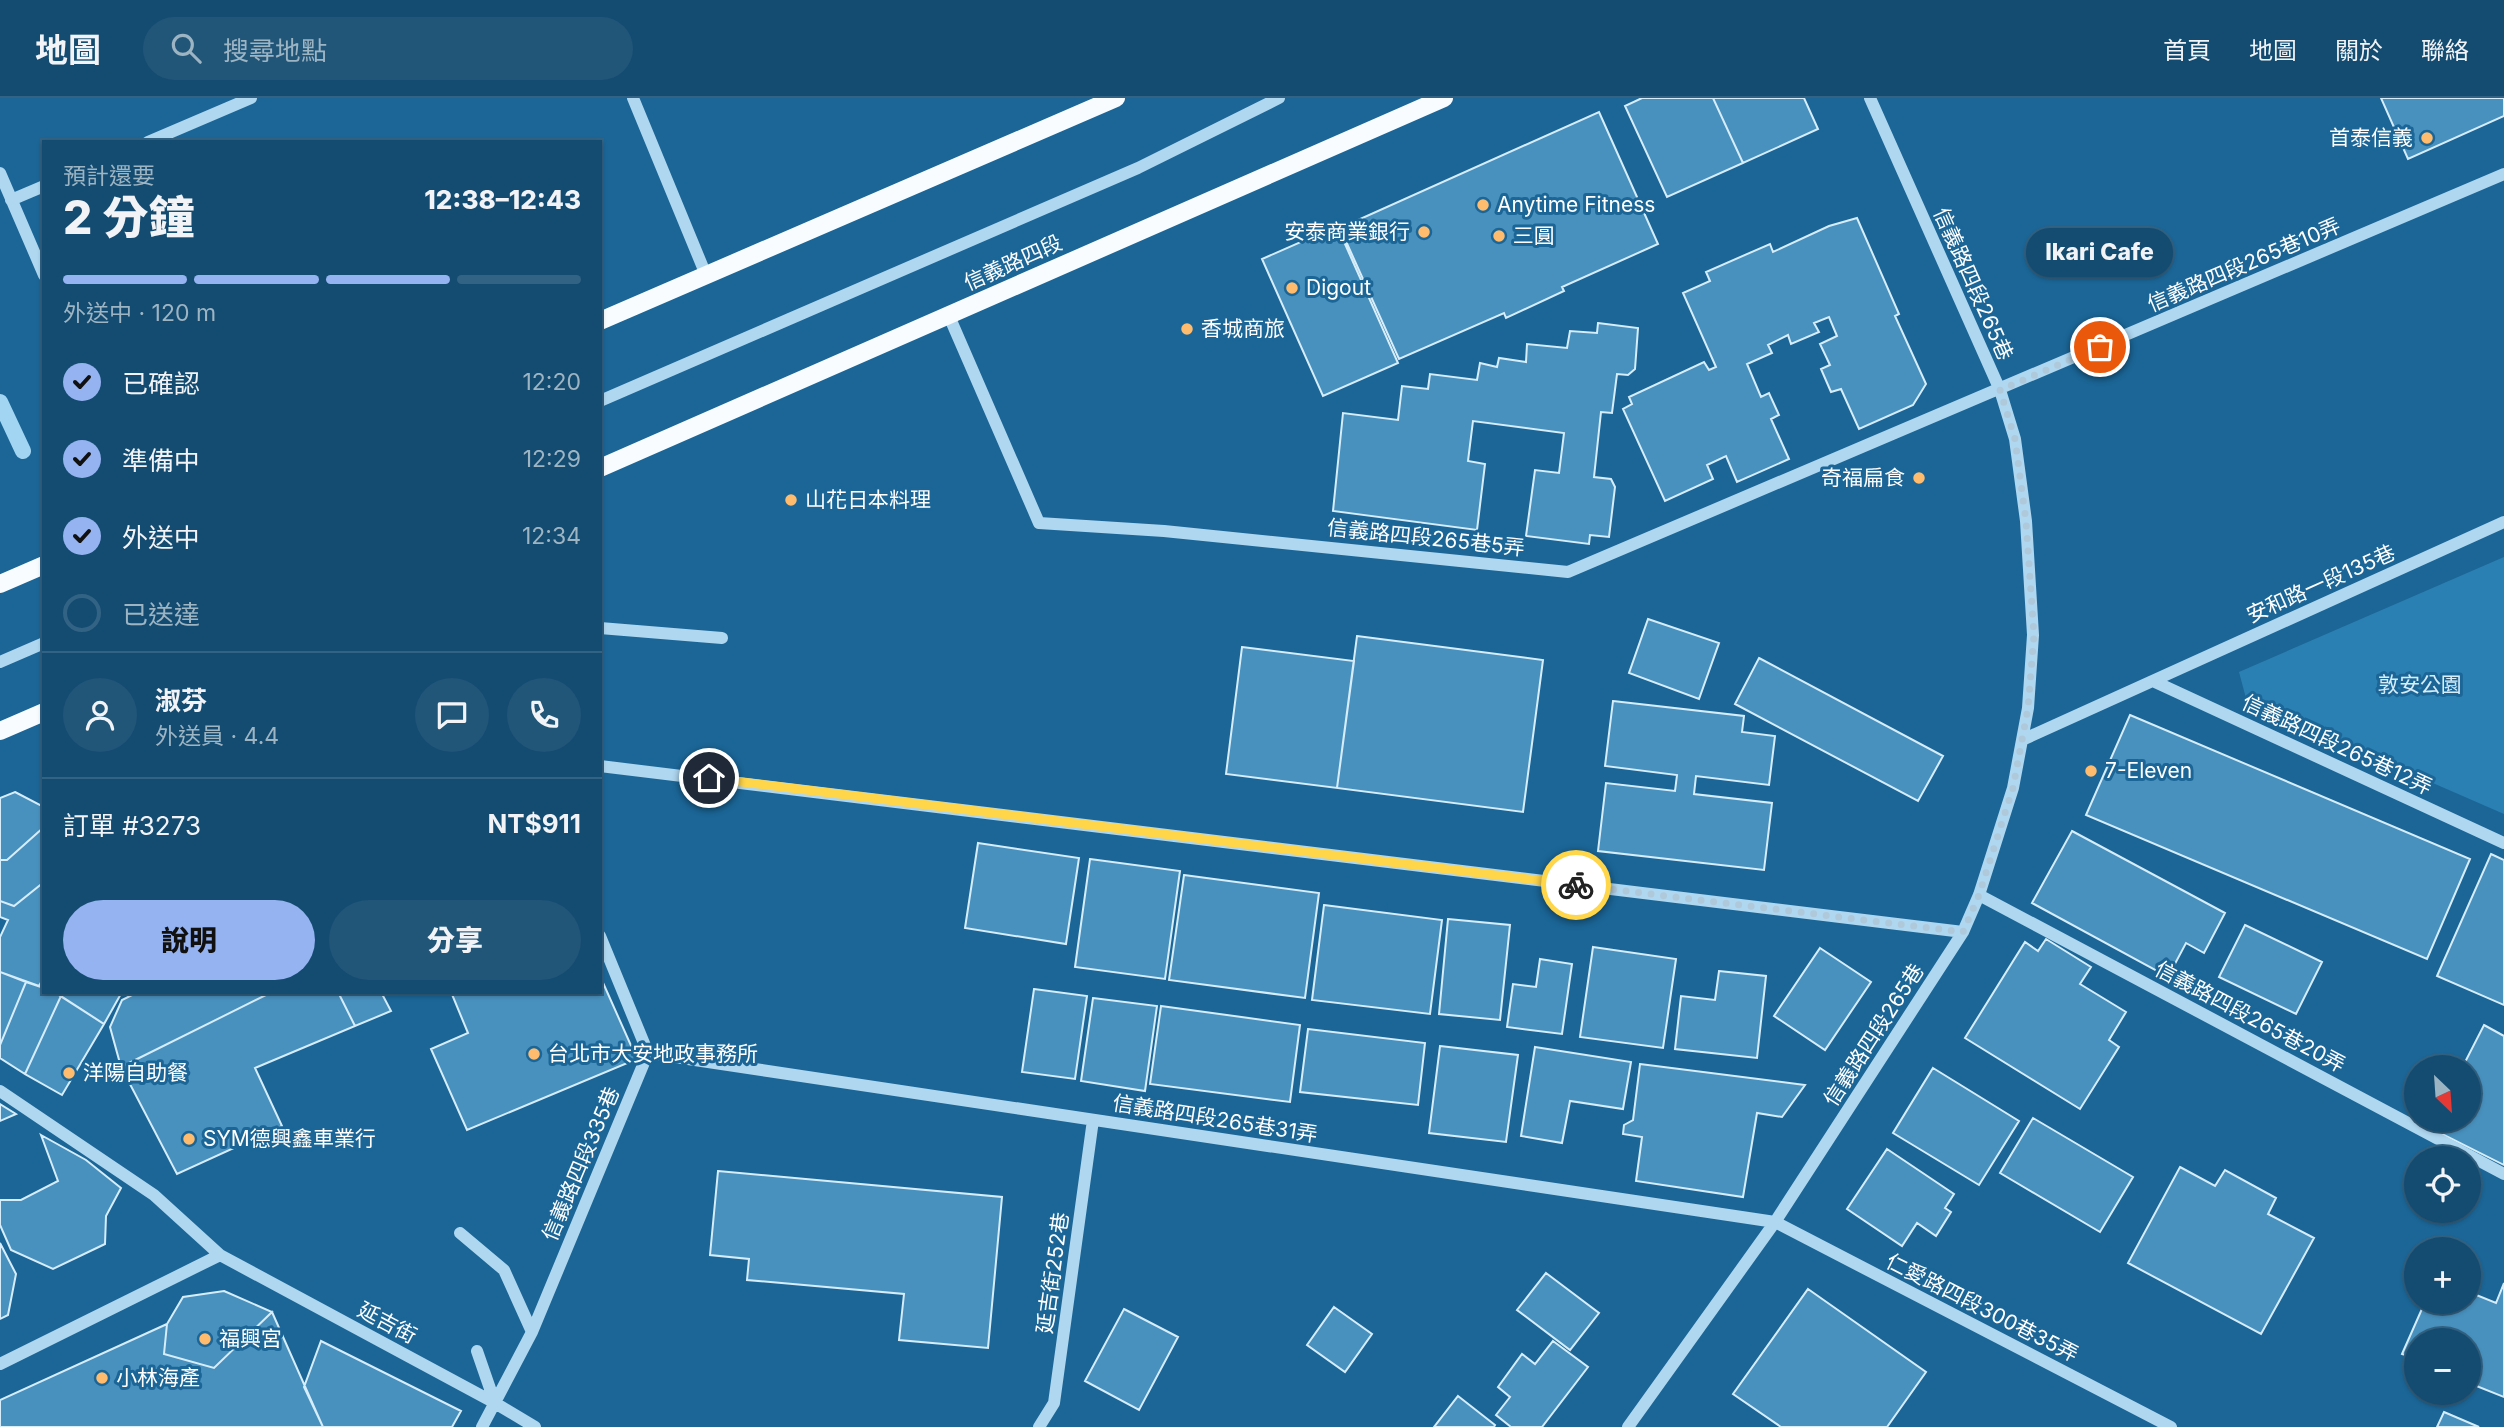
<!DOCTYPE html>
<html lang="zh-TW">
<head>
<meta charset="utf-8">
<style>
	body { margin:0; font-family:Inter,"Noto Sans TC",sans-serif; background:#215679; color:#f1f3f6; height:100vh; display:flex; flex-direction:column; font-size:26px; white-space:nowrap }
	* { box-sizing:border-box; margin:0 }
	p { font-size:23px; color:#9db4c3 }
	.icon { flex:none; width:38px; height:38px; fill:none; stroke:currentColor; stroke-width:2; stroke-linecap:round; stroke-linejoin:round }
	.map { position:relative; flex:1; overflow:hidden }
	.panel { position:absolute; left:42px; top:42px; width:560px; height:854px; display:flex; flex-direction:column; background:#144c71; border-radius:0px; box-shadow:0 2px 5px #0004,0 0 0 2px #336384 }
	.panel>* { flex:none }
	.needle { width:46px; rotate:155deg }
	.buttons { position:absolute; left:2404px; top:957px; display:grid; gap:14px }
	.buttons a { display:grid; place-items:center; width:77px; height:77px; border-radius:50%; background:#144c71; box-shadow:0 2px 5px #0004,0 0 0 2px #336384; font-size:35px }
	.pin { position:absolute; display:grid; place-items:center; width:60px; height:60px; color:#fff; margin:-30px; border:4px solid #fff; border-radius:50%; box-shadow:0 2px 7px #0007 }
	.courier { position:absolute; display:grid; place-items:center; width:70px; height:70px; margin:-35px; border:5px solid #ffd54a; border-radius:50%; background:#fff; color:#222; box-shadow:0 2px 9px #0007 }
	.bubble { position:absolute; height:49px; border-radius:24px; background:#144c71; box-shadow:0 2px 5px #0004,0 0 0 2px #336384; font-size:23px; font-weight:800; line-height:49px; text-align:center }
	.head em { font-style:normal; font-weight:800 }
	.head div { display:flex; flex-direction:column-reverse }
	.head { display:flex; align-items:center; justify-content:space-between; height:119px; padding:0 21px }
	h1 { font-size:46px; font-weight:800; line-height:52px }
	.bar { display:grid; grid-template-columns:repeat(4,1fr); gap:10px 7px; align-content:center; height:84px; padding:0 21px }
	.bar i { height:9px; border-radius:5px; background:#336384 }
	.bar .selected { background:#95b2f1 }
	.bar p { grid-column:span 4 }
	.line { display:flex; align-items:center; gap:18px; padding:0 21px; border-top:2px solid #336384 }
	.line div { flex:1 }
	.round { display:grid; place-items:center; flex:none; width:74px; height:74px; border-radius:37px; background:#215679 }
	ol { padding:0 21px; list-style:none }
	li { display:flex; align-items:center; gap:21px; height:77px }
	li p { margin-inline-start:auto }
	li .icon { padding:7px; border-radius:50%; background:#95b2f1; color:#111; stroke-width:4 }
	li:last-child { color:#9db4c3 }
	li i { width:38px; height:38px; border:4px solid #336384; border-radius:50% }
	.action { display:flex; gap:14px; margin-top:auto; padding:14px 21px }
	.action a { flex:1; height:80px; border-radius:42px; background:#95b2f1; color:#111; font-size:28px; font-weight:800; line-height:80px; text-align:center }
	.action a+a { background:#215679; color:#f1f3f6 }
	header { display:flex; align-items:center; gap:42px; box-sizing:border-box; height:98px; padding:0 35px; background:#144c71; border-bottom:2px solid #336384 }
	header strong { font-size:33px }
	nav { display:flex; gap:38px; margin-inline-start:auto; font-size:24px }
	.search { width:490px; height:63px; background:#215679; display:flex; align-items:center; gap:18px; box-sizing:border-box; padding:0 24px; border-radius:38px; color:#9db4c3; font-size:26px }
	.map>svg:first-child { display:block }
</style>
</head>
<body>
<header>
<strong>地圖</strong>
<div class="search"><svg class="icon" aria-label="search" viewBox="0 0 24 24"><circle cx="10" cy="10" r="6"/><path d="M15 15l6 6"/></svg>搜尋地點</div>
<nav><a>首頁</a><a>地圖</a><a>關於</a><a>聯絡</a></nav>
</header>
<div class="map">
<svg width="2504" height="1329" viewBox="0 0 2504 1329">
	<rect width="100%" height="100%" fill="#1b6697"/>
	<path fill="#2b80b3" d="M2504,459v257l-257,-112 -8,-30z"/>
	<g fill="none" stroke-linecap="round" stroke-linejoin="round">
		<path stroke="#a2d5f2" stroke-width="16" d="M0,304l23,49"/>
	</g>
	<path fill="#4891be" stroke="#d6edfb" stroke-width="2" d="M1642,0h71l30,65 -76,34 -42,-91z
		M1713,0h91l14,31 -75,34z
		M2381,0h123v18l-96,43z
		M1599,14l59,132 -96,43 2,4 -58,27 -2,-5 -105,46 -59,-131z
		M1857,120l42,96 -4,2 31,68 -13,21 -54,24 -18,-40 -10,3 -10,-23 9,-4 -10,-21 17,-8 -8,-19 -15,6 5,9 -28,12 -3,-9 -20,10 4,8 -25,11 14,33 8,-4 10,22 -8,4 18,40 -52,23 -11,-26 -19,9 6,14 -48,22 -42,-92 9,-5 -3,-7 75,-35 5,8 7,-3 -33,-74 27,-12 -4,-9 64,-28 3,8 56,-26z
		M1337,128l61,137 -75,33 -61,-137z
		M1598,225l40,5 -3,41 -7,6 -11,-1 -5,39 -11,-1 -7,65 17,2 4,8 -6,50 -19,-2 -1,9 -63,-8 9,-66 24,3 5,-40 -91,-12 -5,40 17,3 -8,66 -144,-19 10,-98 55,7 4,-34 26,3 2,-15 47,6 3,-17 17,4 2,-9 27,4 1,-18 40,4 3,-17 27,2z
		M1648,521l71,24 -20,56 -70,-26z
		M1357,538l186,24 -20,152 -186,-24z
		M1242,549l112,14 -17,127 -111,-14z
		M1759,560l184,98 -25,45 -183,-97z
		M1613,603l131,15 -2,16 33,4 -6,49 -73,-9 -2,18 78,9 -8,67 -166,-19 8,-68 69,8 2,-16 -72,-9z
		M2130,617l340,144 -43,100 -341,-144z
		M15,694l29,15v20l-37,33h-7v-62z
		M44,729v55l-30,24 -14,-5v-41h7z
		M2072,733l153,82 -21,40 -18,-10 -18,34 -136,-74z
		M978,745l101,15 -13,86 -101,-16z
		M2491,756l13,6v145l-67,-29z
		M1090,761l90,12 -15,108 -90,-12z
		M1184,777l135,18 -14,105 -136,-18z
		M44,784v95l-5,9 -39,-14v-35l8,-17 -8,-3v-16l14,5z
		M1324,807l118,15 -12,94 -118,-14z
		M1448,821l62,6 -10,95 -61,-6z
		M2245,827l77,37 -26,52 -77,-37z
		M2046,841l45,28 -11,17 46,28 -17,28 10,7 -39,62 -115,-71 60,-96 13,9z
		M1593,849l83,12 -13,89 -83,-11z
		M1820,850l51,34 -46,68 -51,-34z
		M1540,861l32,5 -10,70 -55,-7 6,-43 23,3z
		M1719,873l47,5 -9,82 -82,-9 6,-53 34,4z
		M0,874l26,10 -26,63z
		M600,878l37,83 -170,71 -36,-81 37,-16 -17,-41h149z
		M26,884l18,6v4h10l7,4 -36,78 -25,-16v-13z
		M1034,891l53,7 -12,83 -53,-7z
		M54,894h68l-18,32z
		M138,894h134l-151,75 -11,-40 12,-27z
		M272,894h66l17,34 -100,42 27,58 -105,48 -56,-107z
		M338,894h43l10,19 -36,15z
		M61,898l43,28 -42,71 -37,-21z
		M1093,900l64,8 -12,85 -64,-10z
		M1161,908l139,19 -10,77 -140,-18z
		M2484,927l20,11v129l-74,-37 4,-8h35v-52h-7z
		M1308,931l117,14 -7,62 -118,-13z
		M1440,948l78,9 -12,87 -77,-9z
		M1535,949l96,15 -8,47 -53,-8 -8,42 -41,-7z
		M1640,966l165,21 -23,32 -25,-4 -14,84 -107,-16 6,-44 -19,-3 1,-9 9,-5z
		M1933,970l86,53 -40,64 -86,-52z
		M0,1006l16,10 -16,7z
		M2033,1020l100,59 -33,55 -100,-59z
		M41,1037l45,25 35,28 -15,28 -1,28 -52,25 -42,-19 -11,-25v-25h21l37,-19z
		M1887,1051l67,45 -9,14 6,4 -15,24 -19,-13 -15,23 -55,-37z
		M2180,1069l35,19 10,-16 51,28 -8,16 46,24 -53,96 -133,-71z
		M718,1073l284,26 -14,151 -89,-8 5,-46 -157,-14 2,-21 -39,-4z
		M0,1145l16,31 -8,41 -8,4z
		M1546,1175l53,40 -29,37 -53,-40z
		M2504,1185v114l-35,-14v-43h-52v20l-15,-6 23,-52h44v-10l27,11z
		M1808,1191l118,83 -39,55h-106l-48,-33z
		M224,1193l48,21 -58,56 -50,-14 3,-30 16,-27z
		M1334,1209l38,27 -27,38 -38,-27z
		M1124,1211l54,28 -39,73 -54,-29z
		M272,1214l51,115h-323v-27l167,-76 -3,30 50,14z
		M321,1243l140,70 -9,16h-129l-19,-40z
		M1553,1243l35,26 -46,60h-31l-15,-12 14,-18 -12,-10 24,-33 13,10z
		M1458,1298l37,29 -1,2h-60z
		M2444,1314l35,15h-42z"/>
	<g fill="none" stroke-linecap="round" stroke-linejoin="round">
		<path stroke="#afd7f0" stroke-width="12" d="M633,0l73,177
			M148,44l103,-44
			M0,75l44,102
			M11,102l33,-14
			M949,218l90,207 125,8 404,41 936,-398
			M600,303l538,-233 141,-70
			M600,530l122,10
			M0,564l44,-19
			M2153,583l351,162
			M2022,642l482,-218
			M600,668l1363,166
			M1979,797l525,279
			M648,955l1127,169 396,205
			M0,993l154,104 66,60 275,148 40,24
			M460,1135l44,37 28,62
			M477,1253l18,52
			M0,1266l220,-109
			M482,1329l50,-95 116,-279 -48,-117
			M1039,1329l15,-24 39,-283
			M1628,1329l147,-205 188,-290 16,-37 34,-107 15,-80 5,-73 -7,-114 -11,-82 -15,-49 -130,-292"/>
		<path stroke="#f8fcff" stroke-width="18" d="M600,223l516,-223
			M600,370l844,-370
			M0,486l44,-19
			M0,633l44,-19"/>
	</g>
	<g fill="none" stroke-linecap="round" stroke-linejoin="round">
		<path stroke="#afc9db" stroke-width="7" stroke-dasharray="0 12.6" d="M1576,787l387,47 16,-37 34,-107 15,-80 6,-73 -8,-114 -11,-82 -15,-49 100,-43"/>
		<path stroke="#ffd54a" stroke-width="9" d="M709,680l867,107"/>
	</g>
	<g fill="#ffbc6e" stroke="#1b6697" stroke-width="2.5">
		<circle cx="2427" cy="40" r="7"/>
		<circle cx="1483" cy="107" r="7"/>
		<circle cx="1424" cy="134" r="7"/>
		<circle cx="1499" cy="138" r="7"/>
		<circle cx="1292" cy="190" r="7"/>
		<circle cx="1187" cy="231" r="7"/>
		<circle cx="1919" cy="380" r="7"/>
		<circle cx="791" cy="402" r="7"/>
		<circle cx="2091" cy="673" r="7"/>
		<circle cx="534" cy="956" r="7"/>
		<circle cx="69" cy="975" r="7"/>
		<circle cx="189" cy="1041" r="7"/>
		<circle cx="205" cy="1241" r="7"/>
		<circle cx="102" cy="1280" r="7"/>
	</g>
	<g text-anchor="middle" stroke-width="6" stroke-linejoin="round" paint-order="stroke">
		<g font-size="21" fill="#fff" stroke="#1b6697" text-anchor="start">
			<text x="2413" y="47" text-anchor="end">首泰信義</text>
			<text x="1497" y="114">Anytime Fitness</text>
			<text x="1410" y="141" text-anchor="end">安泰商業銀行</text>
			<text x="1513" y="145">三圓</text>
			<text x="1306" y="197">Digout</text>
			<text x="1201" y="238">香城商旅</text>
			<text x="1905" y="387" text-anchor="end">奇福扁食</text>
			<text x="805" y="409">山花日本料理</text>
			<text x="2105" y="680">7-Eleven</text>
			<text x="548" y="963">台北市大安地政事務所</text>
			<text x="83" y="982">洋陽自助餐</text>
			<text x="203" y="1048">SYM德興鑫車業行</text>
			<text x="219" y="1248">福興宮</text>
			<text x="116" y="1287">小林海產</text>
		</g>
		<g font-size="21" fill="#fff" stroke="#1b6697">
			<text transform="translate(1013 165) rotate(-24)" y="7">信義路四段</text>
			<text transform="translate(2244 167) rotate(-23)" y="7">信義路四段265巷10弄</text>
			<text transform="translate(1973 186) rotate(66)" y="7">信義路四段265巷</text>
			<text transform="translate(1426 440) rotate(6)" y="7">信義路四段265巷5弄</text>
			<text transform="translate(2321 486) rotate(-24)" y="7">安和路一段135巷</text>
			<text transform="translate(2337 647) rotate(25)" y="7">信義路四段265巷12弄</text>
			<text transform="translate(2250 919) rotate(28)" y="7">信義路四段265巷20弄</text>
			<text transform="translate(1874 937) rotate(-57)" y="7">信義路四段265巷</text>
			<text transform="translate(1215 1021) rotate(9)" y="7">信義路四段265巷31弄</text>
			<text transform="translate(581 1066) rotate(-67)" y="7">信義路四段335巷</text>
			<text transform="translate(1053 1175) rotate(-82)" y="7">延吉街252巷</text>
			<text transform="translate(1982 1210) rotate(27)" y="7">仁愛路四段300巷35弄</text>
			<text transform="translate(387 1225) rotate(28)" y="7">延吉街</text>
		</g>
		<g font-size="21" fill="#d6edfb" stroke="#1b6697">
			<text x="2420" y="594">敦安公園</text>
		</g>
	</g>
</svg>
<div class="buttons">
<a><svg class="needle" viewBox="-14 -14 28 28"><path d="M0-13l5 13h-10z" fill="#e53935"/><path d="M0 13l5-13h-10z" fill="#9db4c3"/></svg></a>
<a><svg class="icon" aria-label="locate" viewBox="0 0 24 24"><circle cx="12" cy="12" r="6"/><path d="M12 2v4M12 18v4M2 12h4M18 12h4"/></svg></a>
<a>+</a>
<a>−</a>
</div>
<div class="pin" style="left:2100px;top:249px;background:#ea580c"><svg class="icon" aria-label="bag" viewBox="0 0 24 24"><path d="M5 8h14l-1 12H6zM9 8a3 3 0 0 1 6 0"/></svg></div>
<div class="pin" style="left:709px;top:680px;background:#1f2937"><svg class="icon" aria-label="home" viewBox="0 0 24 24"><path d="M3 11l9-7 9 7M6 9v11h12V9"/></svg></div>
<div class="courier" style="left:1576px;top:787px"><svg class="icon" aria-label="bike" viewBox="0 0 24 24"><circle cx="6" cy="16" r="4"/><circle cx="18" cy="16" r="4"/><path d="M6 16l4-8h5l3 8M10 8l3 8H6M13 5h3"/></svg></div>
<div class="bubble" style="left:2026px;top:130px;width:147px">Ikari Cafe</div>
<section class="panel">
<div class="head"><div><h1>2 分鐘</h1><p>預計還要</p></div><em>12:38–12:43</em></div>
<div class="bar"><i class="selected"></i><i class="selected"></i><i class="selected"></i><i></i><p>外送中 · 120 m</p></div>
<ol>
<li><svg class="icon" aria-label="check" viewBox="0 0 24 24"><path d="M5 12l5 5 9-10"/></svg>已確認<p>12:20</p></li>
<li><svg class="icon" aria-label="check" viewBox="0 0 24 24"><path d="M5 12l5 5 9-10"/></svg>準備中<p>12:29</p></li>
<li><svg class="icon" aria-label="check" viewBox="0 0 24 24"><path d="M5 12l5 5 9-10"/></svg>外送中<p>12:34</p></li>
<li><i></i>已送達</li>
</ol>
<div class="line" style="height:126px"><a class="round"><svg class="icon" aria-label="person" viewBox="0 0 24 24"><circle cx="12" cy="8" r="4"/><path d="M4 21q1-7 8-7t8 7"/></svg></a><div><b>淑芬</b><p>外送員 · 4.4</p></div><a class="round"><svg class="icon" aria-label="chat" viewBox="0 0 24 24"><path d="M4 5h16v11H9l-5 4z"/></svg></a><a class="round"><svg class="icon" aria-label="phone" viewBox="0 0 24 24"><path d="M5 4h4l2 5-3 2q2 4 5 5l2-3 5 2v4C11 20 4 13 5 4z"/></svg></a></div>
<div class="line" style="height:91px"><div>訂單 #3273</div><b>NT$911</b></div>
<div class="action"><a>說明</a><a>分享</a></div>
</section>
</div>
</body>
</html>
